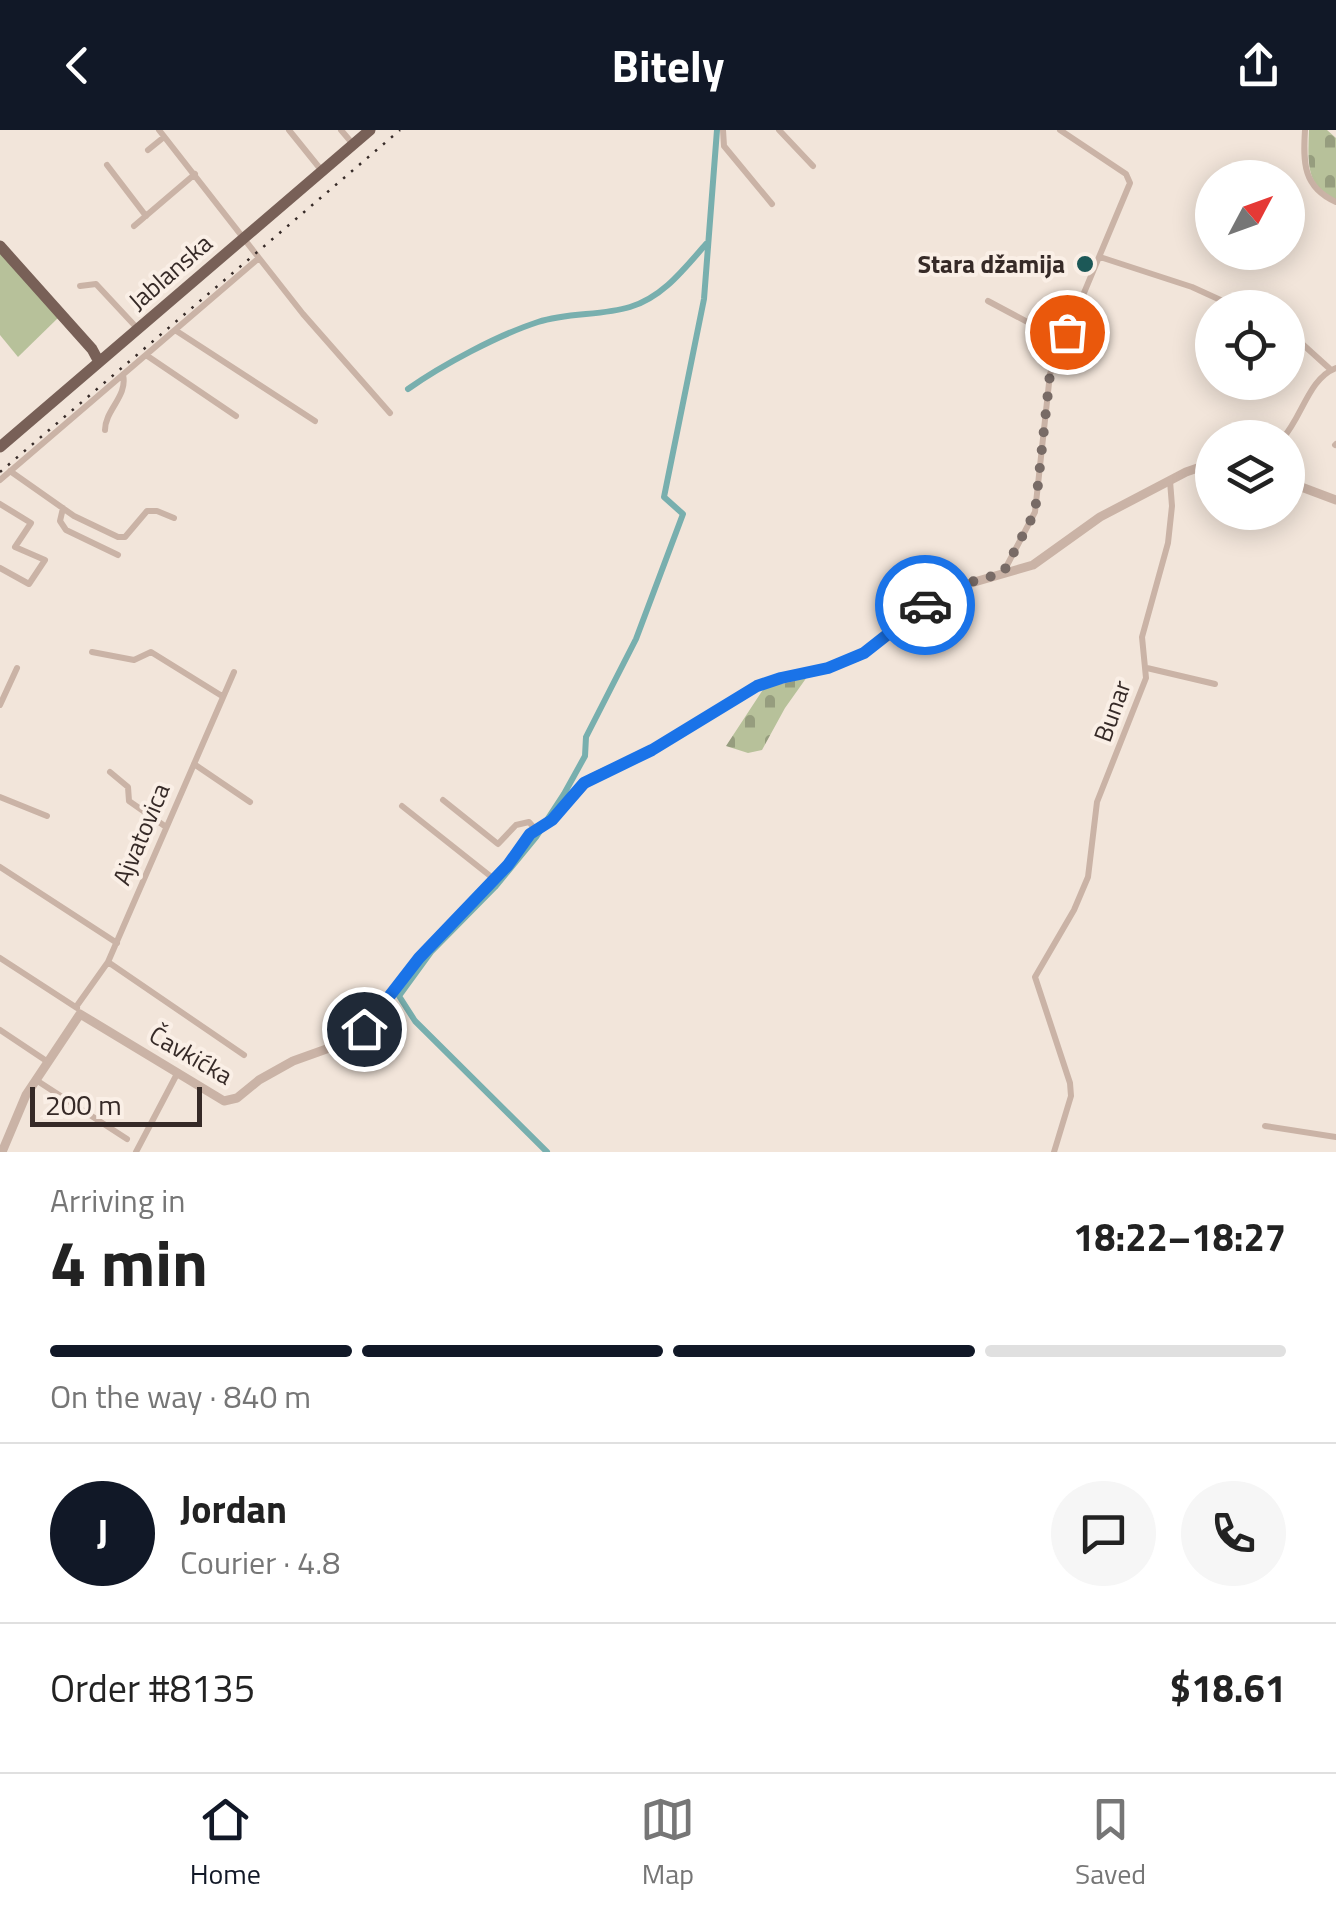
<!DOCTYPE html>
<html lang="en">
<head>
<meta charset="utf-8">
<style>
	body { margin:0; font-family:"Titillium Web",sans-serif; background:#f6f6f6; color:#222; height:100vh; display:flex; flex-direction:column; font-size:38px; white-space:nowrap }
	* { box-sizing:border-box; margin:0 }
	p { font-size:32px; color:#767676 }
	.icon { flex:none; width:55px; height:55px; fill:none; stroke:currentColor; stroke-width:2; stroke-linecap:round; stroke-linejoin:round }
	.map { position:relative; height:1022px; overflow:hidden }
	.panel { display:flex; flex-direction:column; background:#fff; flex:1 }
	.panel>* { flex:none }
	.needle { width:65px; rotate:49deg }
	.tools { position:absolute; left:1195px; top:30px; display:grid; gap:20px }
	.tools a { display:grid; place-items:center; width:110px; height:110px; border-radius:50%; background:#fff; box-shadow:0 5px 25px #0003; font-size:50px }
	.scale { position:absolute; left:30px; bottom:25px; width:172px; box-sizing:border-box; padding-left:10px; border:5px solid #362a27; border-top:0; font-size:28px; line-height:35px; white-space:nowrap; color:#362a27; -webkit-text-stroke:8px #faefe6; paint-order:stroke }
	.pin { position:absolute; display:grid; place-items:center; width:85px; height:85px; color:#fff; margin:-42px; border:5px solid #fff; border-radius:50%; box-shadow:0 2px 10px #0007 }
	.courier { position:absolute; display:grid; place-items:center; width:100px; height:100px; margin:-50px; border:8px solid #1a73e8; border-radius:50%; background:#fff; color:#222; box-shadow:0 2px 12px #0007 }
	.head em { font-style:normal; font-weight:700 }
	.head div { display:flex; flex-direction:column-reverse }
	.head { display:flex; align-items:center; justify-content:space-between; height:170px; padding:0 50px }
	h1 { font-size:65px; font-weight:700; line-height:75px }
	.bar { display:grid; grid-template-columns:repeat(4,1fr); gap:15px 10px; align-content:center; height:120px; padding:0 50px }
	.bar i { height:12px; border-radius:8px; background:#e0e0e0 }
	.bar .active { background:#111827 }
	.bar p { grid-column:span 4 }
	.line { display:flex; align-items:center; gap:25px; padding:0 50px; border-top:2px solid #e0e0e0 }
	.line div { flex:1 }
	.round { display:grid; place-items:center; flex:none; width:105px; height:105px; border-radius:52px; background:#f6f6f6 }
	header { display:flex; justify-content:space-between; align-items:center; height:130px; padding:0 50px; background:#111827; color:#fff; font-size:45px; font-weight:700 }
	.tab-bar { display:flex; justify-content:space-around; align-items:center; height:140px; border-top:2px solid #e0e0e0; background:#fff; font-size:28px; color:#767676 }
	.tab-bar a { display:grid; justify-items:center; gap:5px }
	.tab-bar .active { color:#111827 }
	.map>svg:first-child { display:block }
</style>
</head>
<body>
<header><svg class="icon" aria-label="back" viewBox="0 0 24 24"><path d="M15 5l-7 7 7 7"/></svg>Bitely<svg class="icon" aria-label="share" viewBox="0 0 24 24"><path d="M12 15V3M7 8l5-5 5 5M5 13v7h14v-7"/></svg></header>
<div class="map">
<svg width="1336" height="1022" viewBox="0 0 1336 1022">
	<defs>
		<pattern id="cemetery-stones" width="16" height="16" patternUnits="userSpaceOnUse" patternTransform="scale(2.5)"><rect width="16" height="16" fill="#b7c19a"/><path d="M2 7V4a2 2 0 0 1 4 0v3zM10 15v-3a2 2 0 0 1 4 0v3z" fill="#969d7e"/></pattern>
	</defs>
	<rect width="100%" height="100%" fill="#f2e5da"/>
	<path fill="#b7c19a" d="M0,116l60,70 -42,41 -18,-22z"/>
	<path fill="url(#cemetery-stones)" d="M1309,0h18l9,8v63c-31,-13 -28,-41 -27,-71z
		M807,547l-22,31 -23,42 -14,3 -22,-7 38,-58z"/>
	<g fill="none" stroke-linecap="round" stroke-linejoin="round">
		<path stroke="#78afae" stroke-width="6" d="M408,259c34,-24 90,-54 130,-67 30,-10 63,-6 92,-15 33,-10 54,-38 76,-63
			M547,1022l-132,-131 -16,-25 32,-44 64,-65 41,-50 28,-43 21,-38 1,-19 50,-98 47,-125 -19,-17 40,-198 13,-169"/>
		<path stroke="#cab3a6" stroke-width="6" d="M289,0l33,41
			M341,0l11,13
			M723,0l1,16 48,58
			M779,0l34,36
			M1305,0c-2,33 -2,57 31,72
			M148,20l16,-13
			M107,35l39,51
			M134,96l61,-52
			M1100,127l92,30 46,21
			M259,128l44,56 87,99
			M80,156l16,-2 41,44
			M988,171l75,40
			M175,200l140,91
			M1288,201l42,38
			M1056,207l9,-24v-19
			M146,225l90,61
			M105,300c0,-20 23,-34 18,-55
			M1283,308c19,-21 26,-60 53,-70
			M1335,315l1,-1
			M10,341l64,45 44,21h7l22,-26h10l17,7
			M0,350l259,-222 -100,-128
			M0,374l31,19 -16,24 30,13 -16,24 -29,-16
			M63,378l-3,13 6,9 52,25
			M1003,443l32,-61 15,-138 80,-191 -4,-9 -66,-44
			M92,522l42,8 17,-8 71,44
			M1147,538l68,16
			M0,575l17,-37
			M194,634l56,38
			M110,642l18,15 1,14 37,26
			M0,667l47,19
			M443,670l55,44 18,-19 13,-3 7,8
			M402,676l92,73
			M0,737l117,76
			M0,828l77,50
			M108,832l136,93
			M76,877l32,-45 126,-290
			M0,900l48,32
			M36,950l91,59
			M1265,996l71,11
			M136,1022l42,-80
			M1054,1022l17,-56 -1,-13 -35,-106 39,-67 14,-33 9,-75 49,-124 -4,-41 26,-94 4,-37 -2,-25"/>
		<path stroke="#cab3a6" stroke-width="9" d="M1288,352l48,18
			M2,1022l24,-57 54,-81 144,87 13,-3 22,-18 34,-19 53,-19 18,-13 55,-71 89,-93 22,-31 22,-14 39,-42 61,-28 105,-64 71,-18 29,-11 85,-62 22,-10 69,-20 67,-48 86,-45 26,-9"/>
		<path stroke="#786057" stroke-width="11" d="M0,116l92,103 7,13
			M0,317l370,-317"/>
		<path stroke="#362a27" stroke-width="2.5" stroke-dasharray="2.5 8" stroke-linecap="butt" d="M0,342l400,-342"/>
	</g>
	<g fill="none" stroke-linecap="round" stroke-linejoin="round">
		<path stroke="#786b66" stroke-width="10" stroke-dasharray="0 18" d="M925,475l39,-21 39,-11 32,-61 15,-138 17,-42"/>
		<path stroke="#1a73e8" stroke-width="12" d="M364,899l55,-71 89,-93 22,-31 22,-14 32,-37 68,-33 105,-64 24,-8 47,-10 36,-15 61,-48"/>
	</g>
	<circle fill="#1c5857" stroke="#faefe6" stroke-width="4" cx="1085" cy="134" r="10"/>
	<g text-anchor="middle" stroke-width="8" stroke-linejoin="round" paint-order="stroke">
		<g font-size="25" font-weight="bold" fill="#362a27" stroke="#faefe6" text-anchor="end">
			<text x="1065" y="143">Stara džamija</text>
		</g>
		<g font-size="25" fill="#362a27" stroke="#faefe6">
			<text transform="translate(170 142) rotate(-41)" y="9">Jablanska</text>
			<text transform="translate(1112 581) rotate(-70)" y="9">Bunar</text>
			<text transform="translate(141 704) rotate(-67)" y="9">Ajvatovica</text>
			<text transform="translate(191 925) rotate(30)" y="9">Čavkićka</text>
		</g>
	</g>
</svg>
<div class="tools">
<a><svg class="needle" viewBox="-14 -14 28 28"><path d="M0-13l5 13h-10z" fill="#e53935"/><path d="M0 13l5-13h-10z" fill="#767676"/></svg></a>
<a><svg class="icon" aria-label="locate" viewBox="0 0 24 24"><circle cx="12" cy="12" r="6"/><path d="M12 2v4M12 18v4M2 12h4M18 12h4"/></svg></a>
<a><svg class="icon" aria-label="layers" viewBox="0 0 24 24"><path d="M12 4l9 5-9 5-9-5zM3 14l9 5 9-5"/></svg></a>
</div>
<div class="scale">200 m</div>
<div class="pin" style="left:1067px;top:202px;background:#ea580c"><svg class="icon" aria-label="bag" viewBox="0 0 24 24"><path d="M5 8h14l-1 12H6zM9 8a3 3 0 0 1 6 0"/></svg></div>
<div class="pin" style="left:364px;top:899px;background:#1f2937"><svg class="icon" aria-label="home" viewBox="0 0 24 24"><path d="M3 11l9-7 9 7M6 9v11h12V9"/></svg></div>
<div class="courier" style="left:925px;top:475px"><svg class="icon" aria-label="car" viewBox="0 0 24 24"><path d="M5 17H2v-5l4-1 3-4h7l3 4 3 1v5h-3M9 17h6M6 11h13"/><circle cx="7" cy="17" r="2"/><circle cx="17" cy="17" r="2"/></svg></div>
</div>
<section class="panel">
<div class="head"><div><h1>4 min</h1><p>Arriving in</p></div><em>18:22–18:27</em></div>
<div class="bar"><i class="active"></i><i class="active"></i><i class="active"></i><i></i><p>On the way · 840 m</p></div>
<div class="line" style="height:180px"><b class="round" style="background:#111827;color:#fff">J</b><div><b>Jordan</b><p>Courier · 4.8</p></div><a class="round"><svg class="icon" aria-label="chat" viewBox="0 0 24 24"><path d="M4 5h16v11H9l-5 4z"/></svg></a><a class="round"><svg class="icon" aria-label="phone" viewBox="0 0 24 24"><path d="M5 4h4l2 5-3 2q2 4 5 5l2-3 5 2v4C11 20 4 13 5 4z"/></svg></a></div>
<div class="line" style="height:130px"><div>Order #8135</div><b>$18.61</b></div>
</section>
<nav class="tab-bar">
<a class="active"><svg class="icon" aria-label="home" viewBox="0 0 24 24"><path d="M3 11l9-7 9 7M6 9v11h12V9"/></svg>Home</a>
<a><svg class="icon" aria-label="map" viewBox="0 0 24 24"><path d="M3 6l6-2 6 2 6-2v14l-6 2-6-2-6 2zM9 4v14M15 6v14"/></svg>Map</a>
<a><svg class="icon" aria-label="saved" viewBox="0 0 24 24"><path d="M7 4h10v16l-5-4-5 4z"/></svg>Saved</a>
</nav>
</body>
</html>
